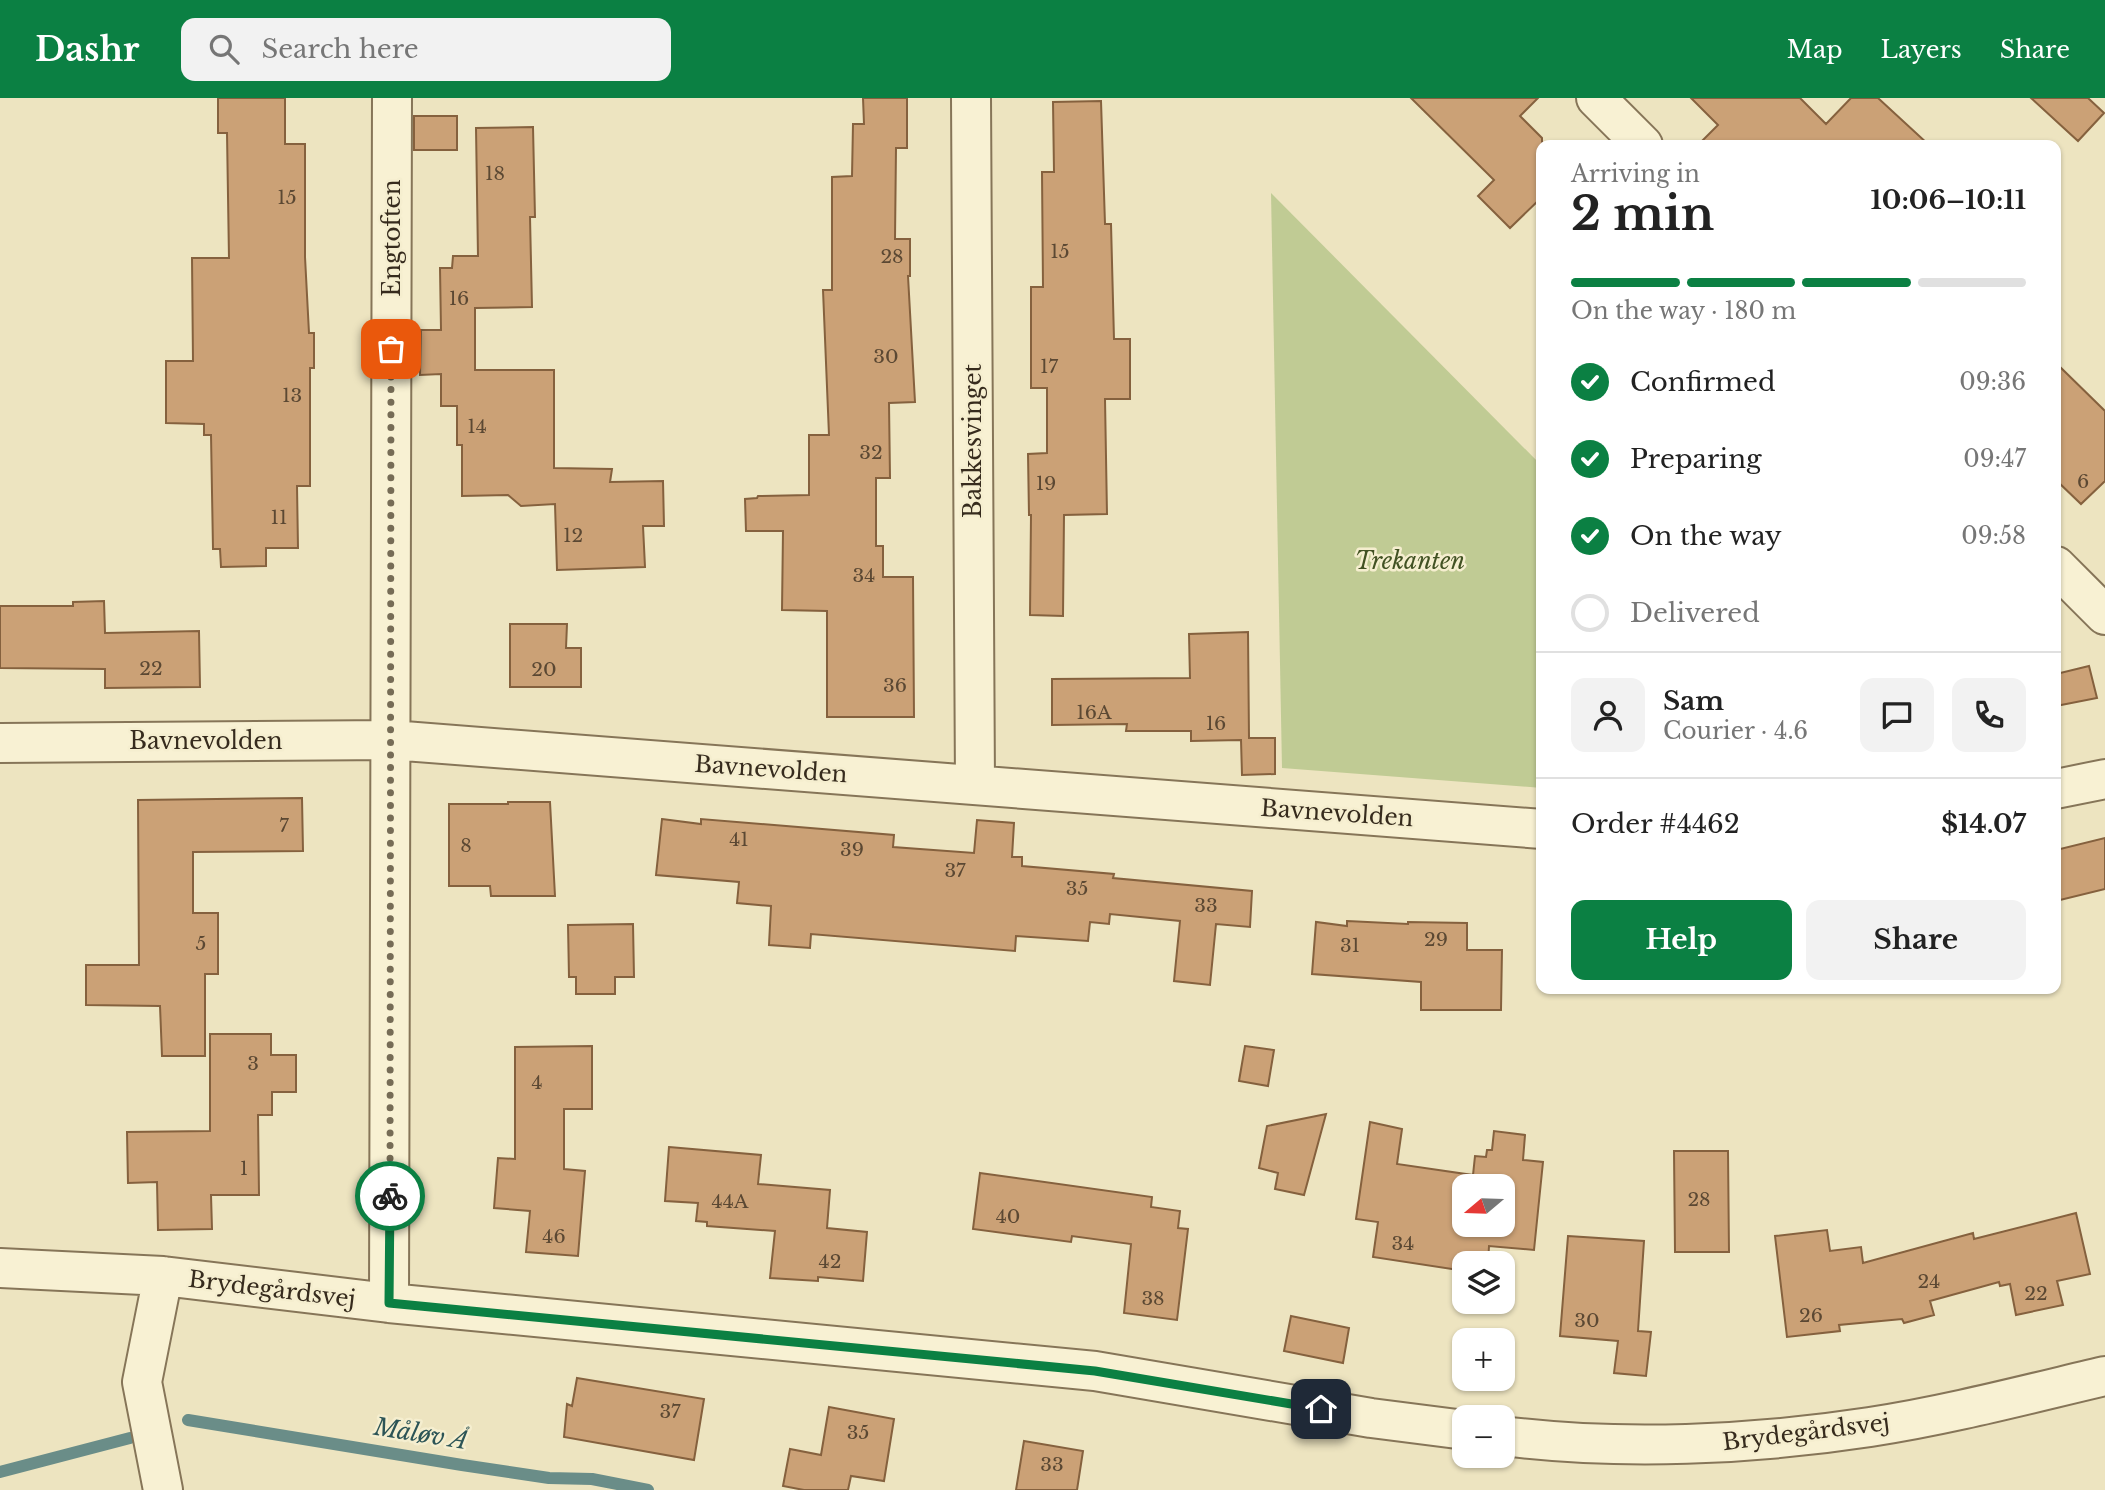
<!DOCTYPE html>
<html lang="en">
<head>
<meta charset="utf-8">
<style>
	body { margin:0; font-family:"Libre Baskerville",serif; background:#f2f2f2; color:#222; height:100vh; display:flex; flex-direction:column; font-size:26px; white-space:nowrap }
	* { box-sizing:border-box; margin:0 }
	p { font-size:23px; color:#767676 }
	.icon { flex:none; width:38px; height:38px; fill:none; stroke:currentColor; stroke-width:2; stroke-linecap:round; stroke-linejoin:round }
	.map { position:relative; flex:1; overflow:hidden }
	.sheet { position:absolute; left:1536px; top:42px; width:525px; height:854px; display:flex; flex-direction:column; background:#fff; border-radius:14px; box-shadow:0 2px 5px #0004 }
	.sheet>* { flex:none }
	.needle { width:46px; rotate:251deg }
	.tools { position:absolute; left:1452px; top:1076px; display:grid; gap:14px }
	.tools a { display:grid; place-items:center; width:63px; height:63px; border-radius:14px; background:#fff; box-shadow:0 2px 5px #0004; font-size:35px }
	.pin { position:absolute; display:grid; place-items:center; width:60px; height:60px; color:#fff; margin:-30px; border-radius:14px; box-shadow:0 4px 10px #0006 }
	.courier { position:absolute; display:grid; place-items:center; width:70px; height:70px; margin:-35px; border:5px solid #0b8043; border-radius:50%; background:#fff; color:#222; box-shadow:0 2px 9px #0007 }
	.headline em { font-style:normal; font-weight:700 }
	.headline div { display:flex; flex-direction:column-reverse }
	.headline { display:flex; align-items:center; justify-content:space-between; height:119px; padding:0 35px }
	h1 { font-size:46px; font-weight:700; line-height:52px }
	.bar { display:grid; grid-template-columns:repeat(4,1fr); gap:10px 7px; align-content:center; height:84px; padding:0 35px }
	.bar i { height:9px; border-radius:5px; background:#e0e0e0 }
	.bar .active { background:#0b8043 }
	.bar p { grid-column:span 4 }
	.line { display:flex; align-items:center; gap:18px; padding:0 35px; border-top:2px solid #e0e0e0 }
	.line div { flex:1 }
	.round { display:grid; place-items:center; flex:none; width:74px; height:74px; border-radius:14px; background:#f2f2f2 }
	ol { padding:0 35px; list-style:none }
	li { display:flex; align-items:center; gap:21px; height:77px }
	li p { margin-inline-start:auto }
	li .icon { padding:7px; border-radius:50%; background:#0b8043; color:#fff; stroke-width:4 }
	li:last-child { color:#767676 }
	li i { width:38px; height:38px; border:4px solid #e0e0e0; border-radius:50% }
	.primary-button { display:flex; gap:14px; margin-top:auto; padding:14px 35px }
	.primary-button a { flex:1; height:80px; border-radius:14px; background:#0b8043; color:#fff; font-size:28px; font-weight:700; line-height:80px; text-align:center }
	.primary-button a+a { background:#f2f2f2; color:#222 }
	header { display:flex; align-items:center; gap:42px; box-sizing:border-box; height:98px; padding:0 35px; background:#0b8043; color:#fff }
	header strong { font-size:33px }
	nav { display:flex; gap:38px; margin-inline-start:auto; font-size:24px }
	.search { width:490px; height:63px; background:#f2f2f2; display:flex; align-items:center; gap:18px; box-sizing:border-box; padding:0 24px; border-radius:14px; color:#767676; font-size:26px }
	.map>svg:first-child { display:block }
</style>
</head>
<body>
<header>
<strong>Dashr</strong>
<div class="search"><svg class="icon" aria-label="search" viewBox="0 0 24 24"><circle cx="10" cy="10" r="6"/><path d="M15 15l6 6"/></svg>Search here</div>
<nav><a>Map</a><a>Layers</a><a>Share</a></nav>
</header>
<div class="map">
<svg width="2105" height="1392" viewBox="0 0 2105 1392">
	<rect width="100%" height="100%" fill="#ede4c0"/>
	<path fill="#c0cb94" d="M1271,95l271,273v322l-260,-20z"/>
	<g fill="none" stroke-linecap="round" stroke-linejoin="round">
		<path stroke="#6a8d88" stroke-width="12" d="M188,1322l274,45 87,13 43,1 56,11
			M0,1374l130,-34"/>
	</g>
	<path fill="#cba176" stroke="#85613e" stroke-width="2" fill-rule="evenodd" d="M218,0h67v46h20v113l4,76h5v35h-4v118h-13l1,62h-32v18l-45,1 -1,-18h-7l-2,-114h-7v-11l-38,-1v-62h27l-1,-103h37l-2,-125h-9z
		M863,0h44v50h-11l-1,91h15v37h-2l7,126 -26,1 1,75h-14v68h7v31h30l1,140h-87v-106l-45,-1 1,-79h-37l-1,-32 12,-1 1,-2 51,-1v-60h20l-6,-145h9v-113l20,-1 1,-52h11z
		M1411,0h127l-18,18 22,22v59l-32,31 -32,-32 16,-16z
		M1691,0h109l26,26 25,-26h27l51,47h-231l20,-20z
		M2031,0h57l16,15 -26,28z
		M1101,3l4,123h6l3,115h16v60h-25l2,115 -43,1 -1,101 -33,-1 1,-100h-2l-1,-61 19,-1v-65h-16v-101h12l-1,-115h12l-1,-70z
		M414,18h43v34h-43z
		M533,29l2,90h-5l2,90 -57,1v62h79v98l58,1 -2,13 53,-1 1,45h-21l2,41 -88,3 -2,-66 -34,2 -13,-11 -46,1v-51h-5v-39h-16v-32l-21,1 1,-45h20l-1,-62h12l1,-12h25l-2,-128z
		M2056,265l49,48v70l-24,23 -25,-24z
		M104,503l1,32 94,-2 1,56 -95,1v-19l-105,-1v-62h73v-4z
		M510,526h57l-1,24h15v39h-71z
		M1248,534l1,106h26v36l-33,1 -1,-35 -50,1v-10h-65l1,-7 -75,1v-46l138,-1 -1,-44z
		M2089,568l8,32 -41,8v-32z
		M302,700l1,53 -110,1v61h25v61h-13v82h-43l-2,-50 -74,-1v-40h53l-1,-165z
		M508,704h42l5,94h-64l-1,-10h-41v-82h59z
		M662,721l39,5v-5l193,16 -1,12 81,6 3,-33 37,3 -2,34h10v9l92,8 -1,4 139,13 -2,36 -34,-3 -6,61 -36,-4 6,-60 -70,-7 -1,10 -19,-2 -2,19 -72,-5 -1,15 -204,-17 -1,14 -41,-3 2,-39 -34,-3 2,-21 -83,-7z
		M2105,740v51l-49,12v-51z
		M1347,823l61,3v-2l59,1v27h35l-1,60h-80v-28l-109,-8 4,-52 31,4z
		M633,826l1,53h-19v17h-39v-17h-7l-1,-52z
		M210,936h61v21h25v37h-24v23h-14l1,80h-48l1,34 -54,1 -1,-48 -29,1 -1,-51 83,-1z
		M592,948v63h-28v60l21,2 -7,85 -52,-4 4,-41 -36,-3 4,-50 17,1v-112z
		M1245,948l29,4 -6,36 -29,-5z
		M1326,1016l-22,81 -29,-6 3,-16 -19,-5 8,-42z
		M1370,1024l32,7 -5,35 76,11 2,-19 11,1 1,-7h5l2,-19 31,4 -2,25 20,2 -9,88 -45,-4 -1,18h-23v7l-92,-14 5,-35 -22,-3zM1465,1088h38v39h-38z
		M669,1049l92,8 -3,29 72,6 -3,38 40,4 -4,49 -45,-4v4l-48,-3 5,-47 -68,-5v-4l-11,-1 2,-18 -33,-2z
		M1674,1053h54l1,101h-54z
		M980,1075l172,24 -1,10 29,4 -2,17 10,1 -11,91 -53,-7 7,-69 -59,-8 -1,6 -98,-13z
		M2076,1115l14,61 -33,7 6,24 -47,10 -6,-31 -10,2 -1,-4 -69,19 4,14 -30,8 -2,-4 -63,6 1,6 -53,6 -12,-101 52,-6 3,21 31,-4 2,16 110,-30 1,6z
		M1568,1138l76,5 -6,90 13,1 -5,44 -32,-3 4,-32 -58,-5z
		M1291,1218l58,12 -6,35 -59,-12z
		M577,1280l127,21 -10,61 -130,-23 3,-33 5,2z
		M829,1309l65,12 -10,62 -33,-5 -3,14h-44l-21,-4 7,-37 31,6z
		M1024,1343l59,10 -6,39h-61z"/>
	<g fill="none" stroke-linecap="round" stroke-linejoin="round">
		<g stroke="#867558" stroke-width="42">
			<path id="minor" d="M971,0l4,687
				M1596,0l47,47
				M2056,468l49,49
				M0,645l391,-3 1151,89
				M2056,691l49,-10
				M0,1170l163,8 226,27 706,68 276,47 94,12
				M389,1205l3,-1205
				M1503,1338c118,15 249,9 367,-9 79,-12 158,-33 235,-51
				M163,1392l-21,-108 21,-106"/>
		</g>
		<use href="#minor" stroke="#f8f1d3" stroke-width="38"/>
	</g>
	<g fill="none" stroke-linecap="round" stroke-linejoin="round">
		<path stroke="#766c56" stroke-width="7" stroke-dasharray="0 12.6" d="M390,1098l1,-847"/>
		<path stroke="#0b8043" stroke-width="9" d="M390,1098l-1,107 706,68 226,38"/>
	</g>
	<g text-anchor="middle" stroke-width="5" stroke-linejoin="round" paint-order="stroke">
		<g font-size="19" fill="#5b4833">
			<text x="495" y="82">18</text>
			<text x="287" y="106">15</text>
			<text x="1060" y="160">15</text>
			<text x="892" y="165">28</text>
			<text x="459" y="207">16</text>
			<text x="886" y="265">30</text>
			<text x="1049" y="275">17</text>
			<text x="292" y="304">13</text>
			<text x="477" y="335">14</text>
			<text x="871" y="361">32</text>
			<text x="2083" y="390">6</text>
			<text x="1046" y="392">19</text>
			<text x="279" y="426">11</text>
			<text x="573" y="444">12</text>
			<text x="864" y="484">34</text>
			<text x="151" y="577">22</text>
			<text x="544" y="578">20</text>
			<text x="895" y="594">36</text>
			<text x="1094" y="621">16A</text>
			<text x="1216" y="632">16</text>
			<text x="284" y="734">7</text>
			<text x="739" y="748">41</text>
			<text x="466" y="754">8</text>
			<text x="852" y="758">39</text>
			<text x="955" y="779">37</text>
			<text x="1077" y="797">35</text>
			<text x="1206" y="814">33</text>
			<text x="1436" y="848">29</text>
			<text x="201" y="852">5</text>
			<text x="1350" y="854">31</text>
			<text x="253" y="972">3</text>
			<text x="537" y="991">4</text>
			<text x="244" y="1077">1</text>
			<text x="1699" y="1108">28</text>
			<text x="730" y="1110">44A</text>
			<text x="1008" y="1125">40</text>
			<text x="554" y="1145">46</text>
			<text x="1403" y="1152">34</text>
			<text x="830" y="1170">42</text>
			<text x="1929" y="1190">24</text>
			<text x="2036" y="1202">22</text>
			<text x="1153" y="1207">38</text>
			<text x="1811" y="1224">26</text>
			<text x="1587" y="1229">30</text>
			<text x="670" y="1320">37</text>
			<text x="858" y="1341">35</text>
			<text x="1052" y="1373">33</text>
		</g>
		<g font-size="23" fill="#362b1d" stroke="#f5eecf">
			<text transform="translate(392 140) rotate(-90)" y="8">Engtoften</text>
			<text transform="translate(973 343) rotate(-90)" y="8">Bakkesvinget</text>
			<text x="206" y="651">Bavnevolden</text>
			<text transform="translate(771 671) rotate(4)" y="8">Bavnevolden</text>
			<text transform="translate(1337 715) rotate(4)" y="8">Bavnevolden</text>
			<text transform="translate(272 1191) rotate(7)" y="8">Brydegårdsvej</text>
			<text transform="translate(1806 1334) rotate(-7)" y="8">Brydegårdsvej</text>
		</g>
		<g font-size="23" font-style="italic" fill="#425223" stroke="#f5eecf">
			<text x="1410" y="471">Trekanten</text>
		</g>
		<g font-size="24" font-style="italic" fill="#2c5456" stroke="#f5eecf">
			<text transform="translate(421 1336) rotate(9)" y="8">Måløv Å</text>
		</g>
	</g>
</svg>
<div class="tools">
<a><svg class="needle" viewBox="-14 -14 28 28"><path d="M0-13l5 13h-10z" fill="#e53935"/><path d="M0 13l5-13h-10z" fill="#767676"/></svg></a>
<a><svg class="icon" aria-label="layers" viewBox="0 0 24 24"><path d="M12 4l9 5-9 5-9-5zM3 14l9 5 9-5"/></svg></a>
<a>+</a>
<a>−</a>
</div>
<div class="pin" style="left:391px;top:251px;background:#ea580c"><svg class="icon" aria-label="bag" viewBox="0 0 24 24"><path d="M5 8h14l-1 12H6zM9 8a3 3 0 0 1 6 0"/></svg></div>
<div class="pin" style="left:1321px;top:1311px;background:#1f2937"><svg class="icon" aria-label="home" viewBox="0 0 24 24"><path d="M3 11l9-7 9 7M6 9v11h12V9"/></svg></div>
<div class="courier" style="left:390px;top:1098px"><svg class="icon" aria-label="bike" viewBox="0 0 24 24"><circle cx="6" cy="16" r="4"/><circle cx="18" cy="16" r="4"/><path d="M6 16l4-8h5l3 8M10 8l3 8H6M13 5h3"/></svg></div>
<section class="sheet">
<div class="headline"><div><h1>2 min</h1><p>Arriving in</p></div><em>10:06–10:11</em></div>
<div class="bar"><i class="active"></i><i class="active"></i><i class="active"></i><i></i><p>On the way · 180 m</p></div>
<ol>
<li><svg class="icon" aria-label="check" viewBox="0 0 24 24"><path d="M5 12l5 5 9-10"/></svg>Confirmed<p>09:36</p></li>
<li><svg class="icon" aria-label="check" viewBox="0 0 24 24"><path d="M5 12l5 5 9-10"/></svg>Preparing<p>09:47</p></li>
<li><svg class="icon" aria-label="check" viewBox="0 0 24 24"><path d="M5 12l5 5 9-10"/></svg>On the way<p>09:58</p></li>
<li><i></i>Delivered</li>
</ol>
<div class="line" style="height:126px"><a class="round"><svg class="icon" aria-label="person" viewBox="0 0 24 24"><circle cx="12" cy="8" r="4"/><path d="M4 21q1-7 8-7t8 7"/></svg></a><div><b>Sam</b><p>Courier · 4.6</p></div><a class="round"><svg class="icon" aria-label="chat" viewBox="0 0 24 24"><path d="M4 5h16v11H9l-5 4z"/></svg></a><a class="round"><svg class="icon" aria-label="phone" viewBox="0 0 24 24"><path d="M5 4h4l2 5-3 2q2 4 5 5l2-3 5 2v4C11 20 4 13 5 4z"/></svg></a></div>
<div class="line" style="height:91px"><div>Order #4462</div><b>$14.07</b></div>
<div class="primary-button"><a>Help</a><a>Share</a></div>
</section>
</div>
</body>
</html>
